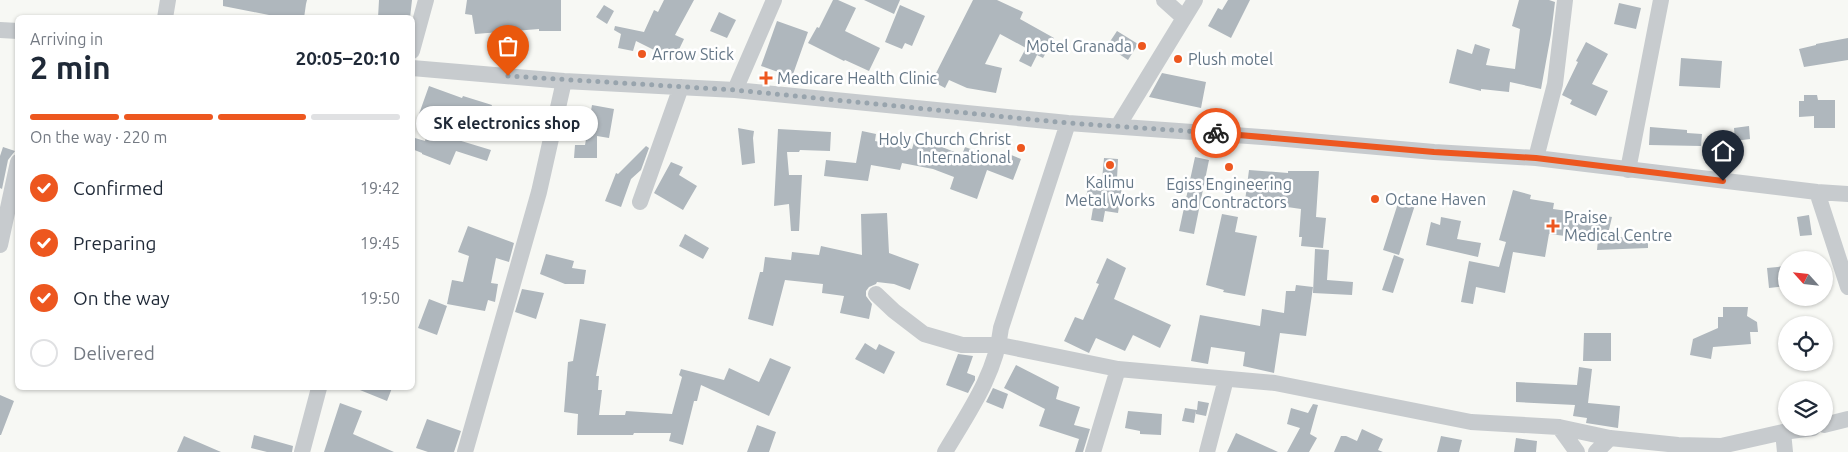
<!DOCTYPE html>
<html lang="en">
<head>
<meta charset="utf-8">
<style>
	body { margin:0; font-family:Ubuntu,sans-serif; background:#f2f2f3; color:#1f2937; height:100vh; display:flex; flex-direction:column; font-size:19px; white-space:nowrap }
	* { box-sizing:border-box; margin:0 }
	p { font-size:16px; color:#747a83 }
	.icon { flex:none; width:28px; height:28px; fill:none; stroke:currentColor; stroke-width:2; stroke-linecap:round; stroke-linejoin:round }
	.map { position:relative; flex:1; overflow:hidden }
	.panel { position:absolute; left:15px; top:15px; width:400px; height:375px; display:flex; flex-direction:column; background:#fff; border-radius:8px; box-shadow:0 1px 4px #0004 }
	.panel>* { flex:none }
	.needle { width:32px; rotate:297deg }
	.buttons { position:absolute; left:1778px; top:251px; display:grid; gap:10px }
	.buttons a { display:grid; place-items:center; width:55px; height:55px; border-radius:50%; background:#fff; box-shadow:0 1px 4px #0004; font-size:25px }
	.pin { position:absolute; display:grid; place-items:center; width:42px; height:42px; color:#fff; margin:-51px -21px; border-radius:50% 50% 50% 0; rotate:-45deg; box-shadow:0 0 5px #0007 }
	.pin .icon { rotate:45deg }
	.courier { position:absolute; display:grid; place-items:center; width:50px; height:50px; margin:-25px; border:4px solid #ed571f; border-radius:50%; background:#fff; color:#222; box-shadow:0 1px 6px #0007 }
	.bubble { position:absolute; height:35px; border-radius:18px; background:#fff; box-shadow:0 1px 4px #0004; font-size:16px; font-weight:600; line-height:35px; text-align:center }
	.head em { font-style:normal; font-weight:600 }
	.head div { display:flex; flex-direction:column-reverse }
	.head { display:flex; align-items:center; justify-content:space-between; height:85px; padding:0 15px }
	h1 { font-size:32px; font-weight:600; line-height:38px }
	.bar { display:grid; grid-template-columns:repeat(4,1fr); gap:8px 5px; align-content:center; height:60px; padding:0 15px }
	.bar i { height:6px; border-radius:4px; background:#e0e1e3 }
	.bar .selected { background:#ed571f }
	.bar p { grid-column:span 4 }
	ol { padding:0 15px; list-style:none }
	li { display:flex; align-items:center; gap:15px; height:55px }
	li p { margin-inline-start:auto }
	li .icon { padding:5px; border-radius:50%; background:#ed571f; color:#fff; stroke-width:4 }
	li:last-child { color:#747a83 }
	li i { width:28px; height:28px; border:2px solid #e0e1e3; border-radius:50% }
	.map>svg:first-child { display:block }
</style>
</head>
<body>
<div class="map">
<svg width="1848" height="452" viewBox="0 0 1848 452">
	<rect width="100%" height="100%" fill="#f7f8f4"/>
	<path fill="#afb7bd" d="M223,0h84l-1,4 -2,14h-20l-61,-12z
		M379,0h33l-2,18h-32z
		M467,0h94v31h-22v-2l-64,5 -3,-19 -7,-1z
		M664,0h30l-19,35 9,4 -10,21 -38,-19 -3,10 -15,-3 3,-14 -7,-4 1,-4 29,6 10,-22 4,2z
		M833,0h5l18,8 -11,23 35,17 -11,23 -24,-11 -1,1 -36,-18 9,-16 2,1z
		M864,0h36l-6,14z
		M973,0h24l26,12 -3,7 34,19 -11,20 -6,-3 -6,12 -12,-6 7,-13 -26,-14 -15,30 17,4 -6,25 -29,-5 -18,-8 -4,8 -13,-7z
		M1228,0h22l-19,38 -23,-12 10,-18 4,2z
		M1519,0h30l6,2 -4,32 -10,55 -31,-7 -1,10 -28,-3v2l-32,-8 8,-34 15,5 3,-10 15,5 -4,16 29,4 5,-40 -8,-3z
		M1619,3l22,5 -5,21 -22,-5z
		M604,5l10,6 -7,13 -11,-7z
		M900,5l25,11 -13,30 -7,-3 -3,6 -17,-7z
		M719,12l17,8 -9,18 -17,-7z
		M777,21l31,11 -16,45 -31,-11z
		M1117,31l21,13 -10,16 -21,-14z
		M1848,38v22l-44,7 -5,-18 17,-4v-1z
		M1586,42l22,12 -16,30 16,7 -12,25 -26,-12 2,-4 -10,-5 16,-33 -2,-1z
		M1681,58l41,3 -2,27 -41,-2z
		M1162,73l44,9 -5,26 -52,-11z
		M429,86l33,12 1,-2 29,9 -1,3 54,12 -5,21 -51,-11 2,-10 -23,-8 -10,28 33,10 -4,11 -31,-10 -6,14 -28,-11v-1l-10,-4v-4l3,-7 10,3 8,-23 -14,-4z
		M1804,95h13l1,5h17v28h-21v-12l-15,1v-16h5z
		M592,105l22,4 -5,29 -12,-2v22h-23l1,-13h10z
		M1749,126l1,13 -15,2 -1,-13z
		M1650,127l37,3v3l15,1 -1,12 -52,-1z
		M738,128l16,3 -1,7 2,25 -13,2z
		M778,129l53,3 -1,19 -30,-1 -1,2h-12l2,23h13l-3,56h-8l-2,-27 -15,2z
		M862,131l14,3 -1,7 37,8 2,-7 28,5 20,8 3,-8 36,13 3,-8 17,7 -8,21 -26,-10 -10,29 -27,-10 4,-12 -21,-8 -31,-6 -2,7 -29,-5 -3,16 -44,-5 2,-16 30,3z
		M646,146l3,2 -8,22 -10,9 -10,28 -16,-6 11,-28 2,1z
		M3,147l12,4 -7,9 -6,29 -2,-1v-32z
		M1195,157l14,3 -15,74 -15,-3z
		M1104,158l14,1 -1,20 6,1 -5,33 -13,-2 -2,11 -12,-2 2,-12 -9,-2 4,-18 13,3z
		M671,162l12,5 -4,8 18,11 -14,24 -29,-17z
		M1249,170l39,3v-2h31l-3,46 10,1 -3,30 -22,-2 1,-9h-3l2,-28 -56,-8z
		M1513,190l18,5 -1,4 24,4 -1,6 59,8 -5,21 41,-2v12l-51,2 1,-10 -49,-6 -4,23 -32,-5 -8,41 -29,-6 -3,17 -12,-2 8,-41 30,6 7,-25 -7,-2z
		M1399,200l16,5 -16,50 -16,-5z
		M887,213l2,40 30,11 -9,26 -16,-6 -17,-2 -1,2 -7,3 -3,4v5l6,8 -3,15 -29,-6 4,-17 -22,-3 1,-9 -38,-4 -12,46 -25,-7 12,-47h3l2,-15 26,3 1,-8 27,3 2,-9 41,9 -1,-41z
		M1222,214l16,3 -3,15 22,4 -12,60 -22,-4 1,-2 -18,-5z
		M1809,215l3,20 -12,1 -3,-19z
		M1441,217l20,4 -4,18 24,4 -3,14 -52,-12 5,-23 9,3z
		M468,226l46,17 -5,19 -13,-4 -5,25 7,1 -3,18 -7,-2 -3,11 -38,-7 5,-24 11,2 6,-26 -11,-4z
		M685,234l24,14 -6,11 -24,-13z
		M1315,249l14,1 -2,30 26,2 -1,13 -39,-2z
		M546,254l28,7 -2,7 14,2 -2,14h-19l-25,-10z
		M1394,255l10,4 -11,34 -11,-3z
		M1107,258l19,10 -12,31 57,26 -11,23 -27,-13 -8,16 -29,-13 -7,15 -25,-12 11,-24 8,3 16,-36 -3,-1z
		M1786,266v20l-17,2 -2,-20z
		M1296,285l17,2 -7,49 -26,-3 -6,40 -31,-7 2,-14 -34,-5 -3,17 -17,-3 9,-46 60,11 2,-17 22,4 2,-22h9z
		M522,289l22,4 -8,26 -21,-7z
		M429,299l18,7 -10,29 -19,-7z
		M1723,307h25l-1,9 10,6 1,10h-8l1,12 -38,3 -2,12 -21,-4 3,-16 25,-11v-11h5z
		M580,319l26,5 -10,52h3l-1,14h4l-3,25h26l1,-4 46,3 10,-37 -3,-2 2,-6 43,11 5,-12 30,14 11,-24 21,9 -22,49 -68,-31 -4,16h-3l-11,44 -14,-4 2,-8h-37l-1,2h-56l1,-21 -14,-2 4,-50 5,-1z
		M1584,333h27v28h-28z
		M865,343l11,7 3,-6 16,8 -11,22 -29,-15z
		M958,354l15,2 -6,17 8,3v4l-7,13 -22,-8z
		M1016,365l43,22 -3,12 24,8 -6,18 16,4 -7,23h-8l4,-13 -40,-13 6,-17 -41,-21z
		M1579,367l13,2 -4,34 32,3 -2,22 -32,-5 1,-5 -14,-2 2,-11 -59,-3v-20l61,3z
		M355,388h37l-5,13z
		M993,388l15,6 -5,15 -17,-7z
		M0,395l14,6 -13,34h-1z
		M1198,401l11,2 -3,13 -10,-2v-3l-2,12 -12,-2 3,-13 12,2z
		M340,403l22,8 -9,23 41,18h-70z
		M1313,404l5,1 -8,29 7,4 -8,14h-22l13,-24 -13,-4 4,-16 17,5z
		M1128,411l34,3 -1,21 -21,-1v-3l-15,-3z
		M427,419l34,12 -7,21h-26l-12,-4z
		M757,425l19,7 -7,20h-22z
		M1362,429l21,10 -5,11 5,2h-49l7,-16h5l11,5z
		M1236,433l20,9 22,10h-51z
		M254,435l39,11 -1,6h-25l-16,-4z
		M184,436l37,16h-44z
		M1441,436l21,4 -3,12h-22z
		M1516,438l21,3 -1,11h-22z"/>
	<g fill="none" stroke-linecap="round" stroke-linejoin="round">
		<path stroke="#c7cbce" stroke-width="16" d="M1164,0l20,18
			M165,18l3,-18
			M0,30l18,1
			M412,51l14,-51
			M412,68l152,13 171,9 333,33 207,15 159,14 102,6 281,34 31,2
			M735,90l39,-90
			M1118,126l77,-126
			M1536,158l19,-74 10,-84
			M1628,170l33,-170
			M1817,192l31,95
			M640,202l41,-115
			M0,245l18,-83
			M876,294l18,17 30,23 38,11h38l118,24 157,14 196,39 88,5 51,11 68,7 43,1 62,-14 30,-4
			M1824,425l24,-6
			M1559,427l18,25
			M1783,432l2,20
			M302,452l17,-64
			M465,452l74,-260 25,-111
			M945,452c23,-39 51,-78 56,-124l67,-205
			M1093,452l25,-83
			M1207,452l19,-73
			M1596,452l14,-14"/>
	</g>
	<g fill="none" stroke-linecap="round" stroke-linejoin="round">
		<path stroke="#98a4ad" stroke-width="5" stroke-dasharray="0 9" d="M508,76l227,14 333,33 148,10"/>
		<path stroke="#ed571f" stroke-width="6" d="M1216,133l218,19 102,6 187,23"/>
	</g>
	<g fill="#ed571f" stroke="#fff" stroke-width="2">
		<circle cx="1142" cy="46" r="5"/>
		<circle cx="642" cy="54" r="5"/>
		<circle cx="1178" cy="59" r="5"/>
		<path d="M763.5 70.5h5v5h5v5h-5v5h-5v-5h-5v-5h5z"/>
		<circle cx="1021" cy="148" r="5"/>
		<circle cx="1110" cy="165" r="5"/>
		<circle cx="1229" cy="167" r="5"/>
		<circle cx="1375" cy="199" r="5"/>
		<path d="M1550.5 218.5h5v5h5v5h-5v5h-5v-5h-5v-5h5z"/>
	</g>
	<g text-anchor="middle" stroke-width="5" stroke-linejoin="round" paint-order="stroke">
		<g font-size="16" fill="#657787" stroke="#fff" text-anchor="start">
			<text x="1132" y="52" text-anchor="end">Motel Granada</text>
			<text x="652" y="60">Arrow Stick</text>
			<text x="1188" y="65">Plush motel</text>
			<text x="777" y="84">Medicare Health Clinic</text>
			<text x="1011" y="145" text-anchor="end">Holy Church Christ<tspan x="1011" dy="18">International</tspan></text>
			<text x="1110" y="188" text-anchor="middle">Kalimu<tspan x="1110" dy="18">Metal Works</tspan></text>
			<text x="1229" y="190" text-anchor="middle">Egiss Engineering<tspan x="1229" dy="18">and Contractors</tspan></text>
			<text x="1385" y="205">Octane Haven</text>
			<text x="1564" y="223">Praise<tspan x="1564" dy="18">Medical Centre</tspan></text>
		</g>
	</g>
</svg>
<div class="buttons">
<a><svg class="needle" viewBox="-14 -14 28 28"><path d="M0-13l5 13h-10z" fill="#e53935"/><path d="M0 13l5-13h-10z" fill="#747a83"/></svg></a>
<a><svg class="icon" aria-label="locate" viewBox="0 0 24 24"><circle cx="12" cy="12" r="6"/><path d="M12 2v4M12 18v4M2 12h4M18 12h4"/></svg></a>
<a><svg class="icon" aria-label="layers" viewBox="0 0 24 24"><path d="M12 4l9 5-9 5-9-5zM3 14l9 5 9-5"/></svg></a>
</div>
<div class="pin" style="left:508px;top:76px;background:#ea580c"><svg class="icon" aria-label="bag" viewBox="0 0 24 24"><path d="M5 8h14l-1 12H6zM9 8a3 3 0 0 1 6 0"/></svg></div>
<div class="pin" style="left:1723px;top:181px;background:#1f2937"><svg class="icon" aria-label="home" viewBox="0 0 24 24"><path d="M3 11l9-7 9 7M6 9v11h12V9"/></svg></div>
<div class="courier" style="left:1216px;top:133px"><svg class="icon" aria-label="bike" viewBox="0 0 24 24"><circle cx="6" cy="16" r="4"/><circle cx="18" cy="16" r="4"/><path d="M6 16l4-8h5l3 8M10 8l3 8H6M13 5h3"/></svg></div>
<div class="bubble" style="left:416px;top:106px;width:182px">SK electronics shop</div>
<section class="panel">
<div class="head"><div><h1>2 min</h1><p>Arriving in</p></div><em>20:05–20:10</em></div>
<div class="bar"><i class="selected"></i><i class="selected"></i><i class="selected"></i><i></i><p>On the way · 220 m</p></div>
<ol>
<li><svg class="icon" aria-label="check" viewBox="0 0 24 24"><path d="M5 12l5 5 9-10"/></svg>Confirmed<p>19:42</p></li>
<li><svg class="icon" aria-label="check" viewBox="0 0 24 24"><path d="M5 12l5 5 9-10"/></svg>Preparing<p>19:45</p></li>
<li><svg class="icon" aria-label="check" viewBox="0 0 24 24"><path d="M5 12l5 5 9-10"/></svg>On the way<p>19:50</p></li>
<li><i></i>Delivered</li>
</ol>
</section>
</div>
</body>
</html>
